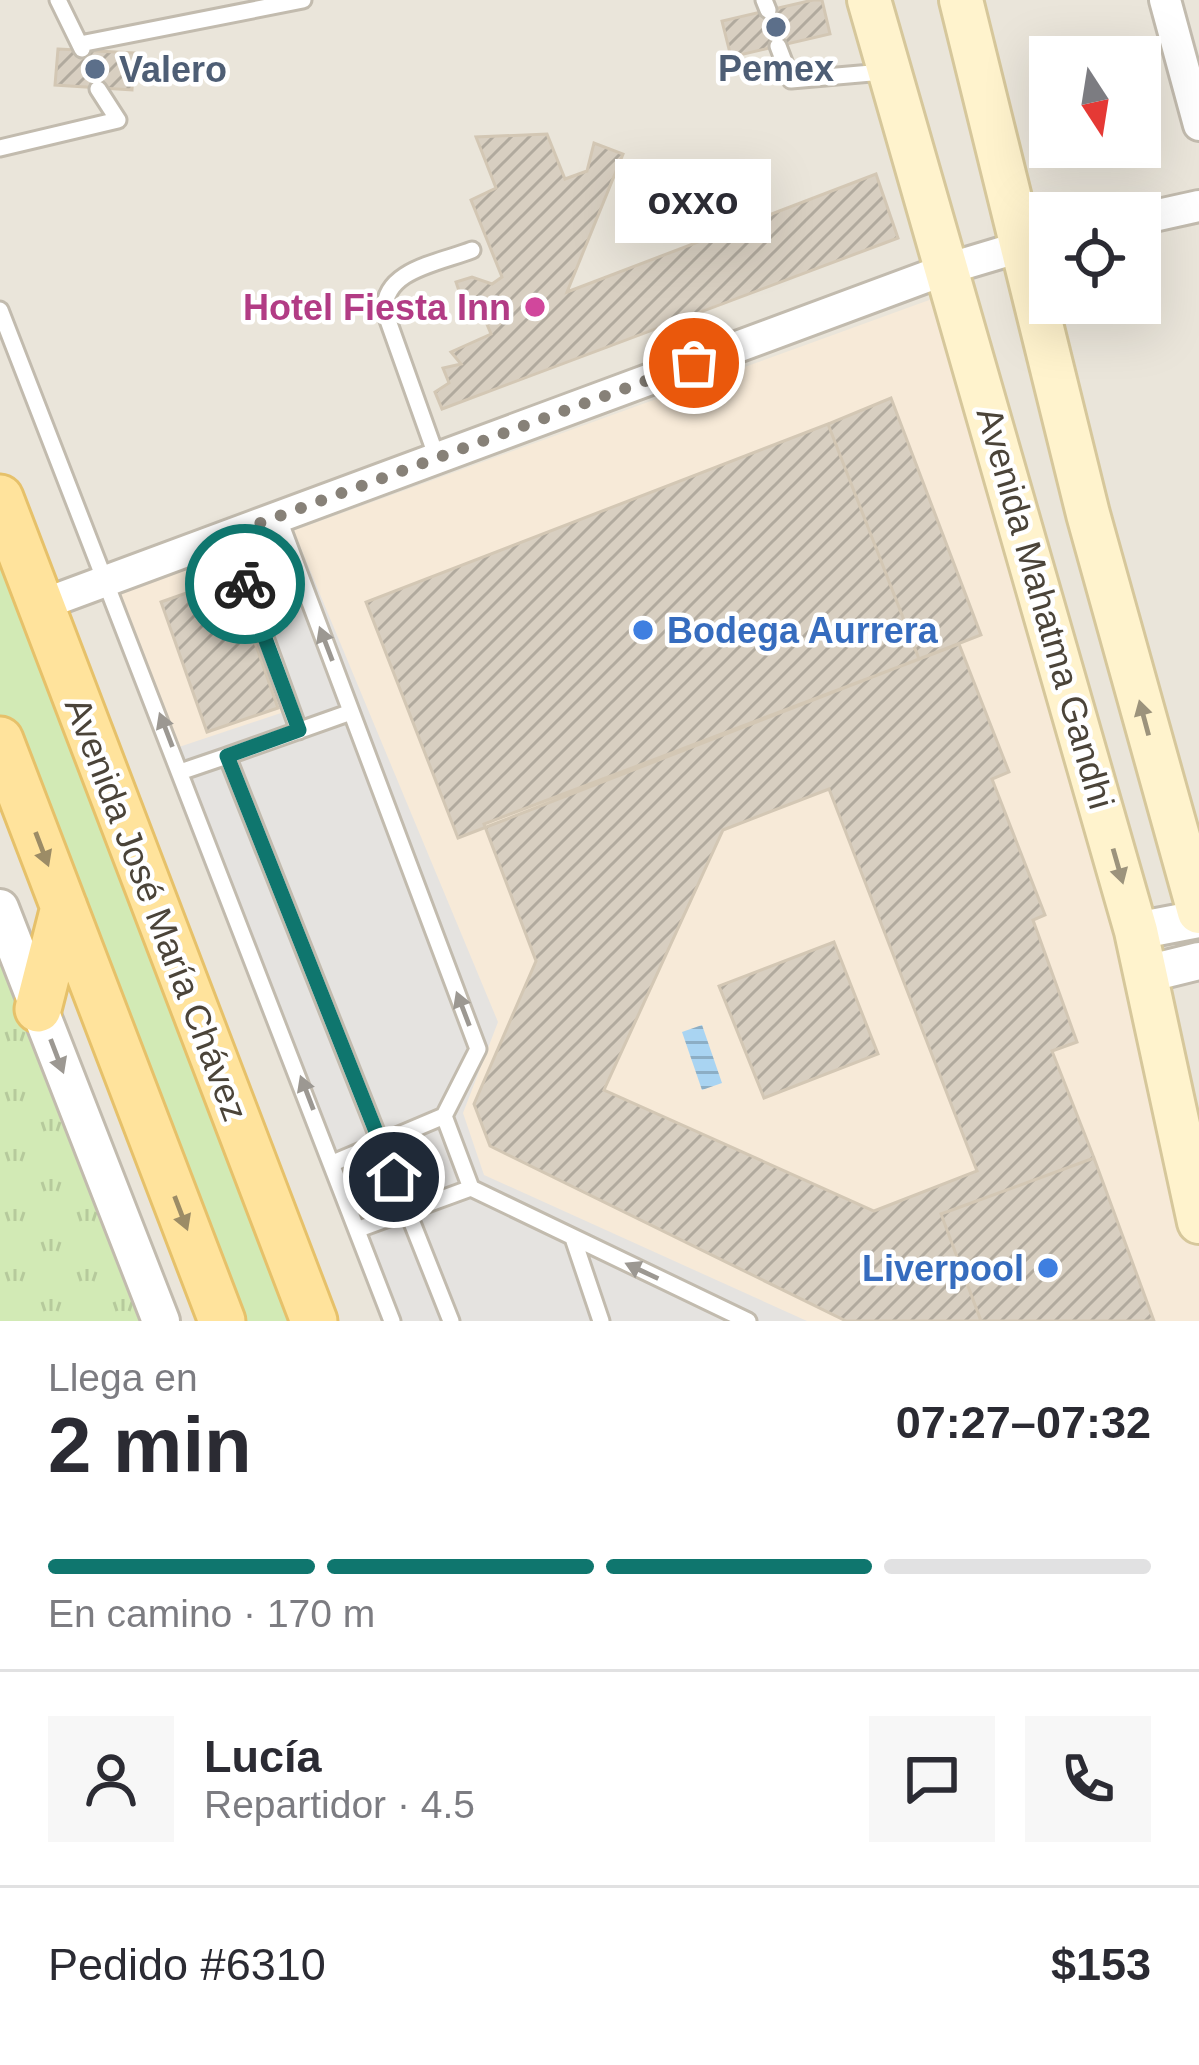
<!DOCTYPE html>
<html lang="es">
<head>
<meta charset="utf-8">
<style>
	body { margin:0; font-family:Arial,sans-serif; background:#f7f7f7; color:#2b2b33; height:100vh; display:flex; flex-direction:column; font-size:45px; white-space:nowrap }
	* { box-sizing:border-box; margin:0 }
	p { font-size:39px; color:#7c7c81 }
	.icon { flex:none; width:66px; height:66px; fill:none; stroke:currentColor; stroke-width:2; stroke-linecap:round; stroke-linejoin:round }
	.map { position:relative; height:1321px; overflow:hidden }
	.side { display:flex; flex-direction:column; background:#fff; flex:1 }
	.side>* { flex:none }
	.needle { width:78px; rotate:168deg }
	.controls { position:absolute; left:1029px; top:36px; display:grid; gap:24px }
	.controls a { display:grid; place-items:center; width:132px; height:132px; border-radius:0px; background:#fff; box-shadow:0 12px 48px #0002; font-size:60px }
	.pin { position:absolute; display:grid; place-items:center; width:102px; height:102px; color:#fff; margin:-51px; border:6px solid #fff; border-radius:50%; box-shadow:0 3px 12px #0007 }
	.courier { position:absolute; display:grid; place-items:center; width:120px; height:120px; margin:-60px; border:9px solid #0f766e; border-radius:50%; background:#fff; color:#222; box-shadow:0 3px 15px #0007 }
	.bubble { position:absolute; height:84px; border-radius:0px; background:#fff; box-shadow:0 12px 48px #0002; font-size:39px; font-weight:800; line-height:84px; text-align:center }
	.summary em { font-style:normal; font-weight:800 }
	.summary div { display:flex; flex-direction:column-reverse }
	.summary { display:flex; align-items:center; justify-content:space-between; height:204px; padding:0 48px }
	h1 { font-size:78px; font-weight:800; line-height:90px }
	.bar { display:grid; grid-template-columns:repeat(4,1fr); gap:18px 12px; align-content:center; height:144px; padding:0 48px }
	.bar i { height:15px; border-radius:9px; background:#e1e1e2 }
	.bar .on { background:#0f766e }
	.bar p { grid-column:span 4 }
	.line { display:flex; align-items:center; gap:30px; padding:0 48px; border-top:3px solid #e1e1e2 }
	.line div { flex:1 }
	.round { display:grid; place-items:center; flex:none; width:126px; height:126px; border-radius:0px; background:#f7f7f7 }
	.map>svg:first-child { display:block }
</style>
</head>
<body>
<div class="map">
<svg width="1199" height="1321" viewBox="0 0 1199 1321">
	<defs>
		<pattern id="grass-tufts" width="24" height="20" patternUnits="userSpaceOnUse" patternTransform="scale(3)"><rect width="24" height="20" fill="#d2eab5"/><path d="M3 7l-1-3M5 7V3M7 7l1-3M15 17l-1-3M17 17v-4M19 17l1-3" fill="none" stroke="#b6ca9c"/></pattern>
		<pattern id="water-rules" width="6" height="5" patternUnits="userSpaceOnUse" patternTransform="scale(3)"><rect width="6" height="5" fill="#a9d4f2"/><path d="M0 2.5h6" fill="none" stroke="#8caec5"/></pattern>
		<pattern id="building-hatch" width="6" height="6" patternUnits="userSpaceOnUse" patternTransform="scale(3)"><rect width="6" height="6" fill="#d8cfc1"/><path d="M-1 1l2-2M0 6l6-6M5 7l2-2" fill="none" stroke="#b1aa9e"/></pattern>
	</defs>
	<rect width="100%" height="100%" fill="#f6f3ec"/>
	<path fill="#eae5da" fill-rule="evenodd" d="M0,0h1199v1321h-1199zM1050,57h90v90h-90zM1050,213h90v90h-90z"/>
	<path fill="#f7ead8" d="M954,291l245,900v130h-811l-280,-723z"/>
	<path fill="url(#grass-tufts)" d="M0,953l139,368h-139z"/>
	<path fill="#d2eab5" d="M0,517l304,804h-73l-231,-604z"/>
	<path fill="#e5e3e0" d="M297,539l201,483 -35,91 21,62 323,146h-406l-225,-573 108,-36 -53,-149z"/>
	<path fill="url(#water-rules)" d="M702,1025l20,58 -20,7 -20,-58z"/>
	<path fill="url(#building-hatch)" stroke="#d3c7b4" stroke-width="3" fill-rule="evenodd" d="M813,0h9l8,34 -99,23 -9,-36z
		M58,49l76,4 -2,37 -77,-5z
		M547,134l18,45 22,-8 7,-28 29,11 -56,138 309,-118 22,64 -456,171 -7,-17 14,-9 -6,-15 18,-4 -10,-12 40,-18 -10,-24 -19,-10 -6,-18 16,-5 20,7 10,-7 -31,-77 25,-12 -20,-51z
		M891,398l90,237 -62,24 -91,-235z
		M828,424l91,235 -461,179 -92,-236z
		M232,577l46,131 -71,24 -46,-130z
		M959,644l50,128 -17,7 53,136 -12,5 44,122 -25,9 42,107 -153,56 40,107h-135l-356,-175 -16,-42 62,-143 -52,-137zM829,789l148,382 -103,40 -270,-121 119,-260z
		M834,942l44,112 -114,44 -45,-112z
		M1094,1158l60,163h-173l-40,-107z"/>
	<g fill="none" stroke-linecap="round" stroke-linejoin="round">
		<g stroke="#c2bbae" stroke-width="21">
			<path id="service" d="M58,0l24,49
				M764,0l4,10
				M80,44l223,-44
				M778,46l13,34 92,-8
				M0,148l118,-28 -20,-31
				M0,310l392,1011
				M437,458l-52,-146c-3,-42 54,-49 87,-62
				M278,517l200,532 -34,67 -111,47
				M228,535l71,196
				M351,712l-124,44 224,565
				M183,771l44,-15
				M444,1116l27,72 277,133
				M359,1229l112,-41
				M573,1238l28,83"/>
		</g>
		<g stroke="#c2bbae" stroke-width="36">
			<path id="minor" d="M1165,0l34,125
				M1140,219l59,-13
				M41,605l909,-337 100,-30"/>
		</g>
		<g stroke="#c2bbae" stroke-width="42">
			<path id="tertiary" d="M0,908l161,413
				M1136,931l63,-12
				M1146,974l53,-13"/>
		</g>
		<g stroke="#d6c79b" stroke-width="48">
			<path id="secondary" d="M869,0l267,931 63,291
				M961,0l127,514 111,398"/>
		</g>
		<g stroke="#e6c16a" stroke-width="51">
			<path id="primary" d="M0,498l314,823
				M0,740l222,581
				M38,1009l26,-102"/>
		</g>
		<use href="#service" stroke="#fff" stroke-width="15"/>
		<use href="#minor" stroke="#fff" stroke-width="30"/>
		<use href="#tertiary" stroke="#fff" stroke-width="36"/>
		<use href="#secondary" stroke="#fff3cd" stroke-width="42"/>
		<use href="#primary" stroke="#ffe39c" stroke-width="45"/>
	</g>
	<defs><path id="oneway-solid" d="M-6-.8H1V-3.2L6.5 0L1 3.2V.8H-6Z" transform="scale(3)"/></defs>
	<g fill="#9c9892">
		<use href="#oneway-solid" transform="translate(326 644) rotate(-111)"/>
		<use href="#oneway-solid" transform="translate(166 730) rotate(-111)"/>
		<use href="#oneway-solid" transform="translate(463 1009) rotate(-111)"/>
		<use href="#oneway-solid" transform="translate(57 1056) rotate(69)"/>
		<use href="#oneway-solid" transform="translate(307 1093) rotate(-111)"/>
		<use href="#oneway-solid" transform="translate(642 1271) rotate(-155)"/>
	</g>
	<g fill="#9c937c">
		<use href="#oneway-solid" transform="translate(1144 718) rotate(-105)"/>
		<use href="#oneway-solid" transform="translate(1118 866) rotate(74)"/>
	</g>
	<g fill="#9c8c66">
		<use href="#oneway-solid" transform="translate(42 849) rotate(69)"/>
		<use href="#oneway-solid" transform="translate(181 1213) rotate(69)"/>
	</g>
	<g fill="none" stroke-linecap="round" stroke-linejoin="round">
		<path stroke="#878178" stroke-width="12" stroke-dasharray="0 21.6" d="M245,584l-17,-49 466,-172"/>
		<path stroke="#0f766e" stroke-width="15" d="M245,584l54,146 -72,26 167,421"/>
	</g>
	<g fill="#5c6f8a" stroke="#fff" stroke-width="4.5">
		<circle cx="776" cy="27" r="12"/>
		<circle cx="95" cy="69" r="12"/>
	</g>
	<circle fill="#d1479c" stroke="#fff" stroke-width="4.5" cx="535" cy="307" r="12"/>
	<g fill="#3f7fe0" stroke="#fff" stroke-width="4.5">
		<circle cx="643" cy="630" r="12"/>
		<circle cx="1048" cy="1268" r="12"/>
	</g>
	<g text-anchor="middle" stroke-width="9" stroke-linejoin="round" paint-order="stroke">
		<g font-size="36" font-weight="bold" fill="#4e5e75" stroke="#fff">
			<text x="776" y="81">Pemex</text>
			<text x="119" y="82" text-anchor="start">Valero</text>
		</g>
		<g font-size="36" font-weight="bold" fill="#b23c85" stroke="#fff" text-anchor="end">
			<text x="511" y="320">Hotel Fiesta Inn</text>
		</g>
		<g font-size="36" fill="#4b4439" stroke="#fff">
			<text transform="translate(1046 608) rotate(74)" y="13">Avenida Mahatma Gandhi</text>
			<text transform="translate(157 909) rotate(69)" y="13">Avenida José María Chávez</text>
		</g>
		<g font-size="36" font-weight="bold" fill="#366cbe" stroke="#fff" text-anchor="start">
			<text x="667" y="643">Bodega Aurrera</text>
			<text x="1024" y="1281" text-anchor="end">Liverpool</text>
		</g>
	</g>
</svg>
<div class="controls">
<a><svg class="needle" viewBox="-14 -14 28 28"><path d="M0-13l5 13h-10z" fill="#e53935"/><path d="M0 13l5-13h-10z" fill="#7c7c81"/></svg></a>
<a><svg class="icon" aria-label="locate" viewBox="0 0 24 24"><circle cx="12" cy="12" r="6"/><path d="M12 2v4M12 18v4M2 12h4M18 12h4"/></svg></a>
</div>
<div class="pin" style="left:694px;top:363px;background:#ea580c"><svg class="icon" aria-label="bag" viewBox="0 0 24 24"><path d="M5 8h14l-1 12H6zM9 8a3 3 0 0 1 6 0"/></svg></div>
<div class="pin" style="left:394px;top:1177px;background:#1f2937"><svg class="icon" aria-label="home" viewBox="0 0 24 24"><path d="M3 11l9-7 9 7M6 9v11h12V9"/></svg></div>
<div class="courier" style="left:245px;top:584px"><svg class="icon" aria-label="bike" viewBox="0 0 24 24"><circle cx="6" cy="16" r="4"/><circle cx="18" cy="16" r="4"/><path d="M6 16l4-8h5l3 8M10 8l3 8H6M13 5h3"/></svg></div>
<div class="bubble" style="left:615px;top:159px;width:156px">oxxo</div>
</div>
<section class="side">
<div class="summary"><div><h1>2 min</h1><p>Llega en</p></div><em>07:27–07:32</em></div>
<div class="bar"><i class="on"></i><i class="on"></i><i class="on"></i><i></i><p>En camino · 170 m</p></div>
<div class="line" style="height:216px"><a class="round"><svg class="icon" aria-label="person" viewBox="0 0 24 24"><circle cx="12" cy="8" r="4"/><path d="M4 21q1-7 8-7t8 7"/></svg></a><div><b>Lucía</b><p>Repartidor · 4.5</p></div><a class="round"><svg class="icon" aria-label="chat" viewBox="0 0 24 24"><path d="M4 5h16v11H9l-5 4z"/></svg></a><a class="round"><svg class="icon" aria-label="phone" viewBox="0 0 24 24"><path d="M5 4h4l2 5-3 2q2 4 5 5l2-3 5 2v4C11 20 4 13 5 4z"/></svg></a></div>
<div class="line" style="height:156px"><div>Pedido #6310</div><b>$153</b></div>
</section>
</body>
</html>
